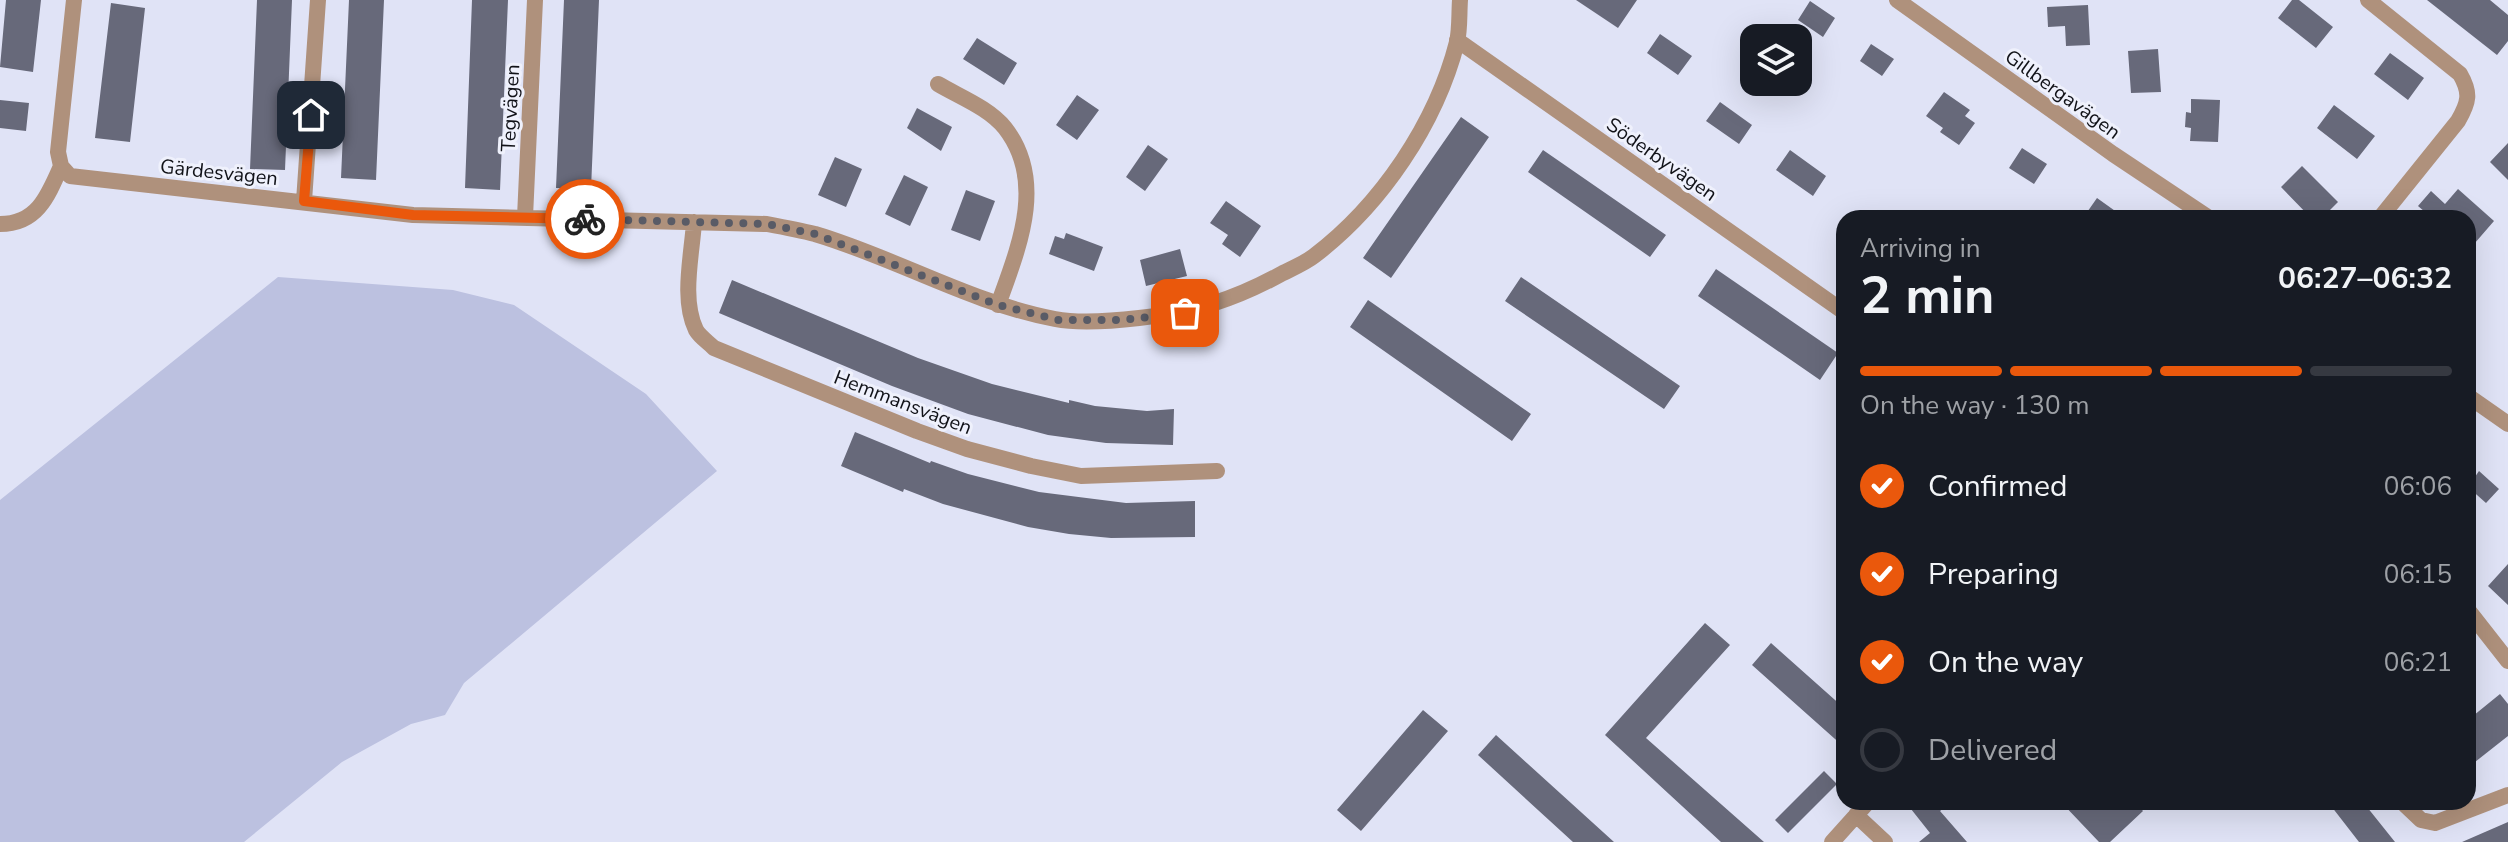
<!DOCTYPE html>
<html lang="en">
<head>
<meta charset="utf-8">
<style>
	body { margin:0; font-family:"Nunito Sans",sans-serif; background:#20242c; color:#f1f3f6; height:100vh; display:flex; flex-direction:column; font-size:30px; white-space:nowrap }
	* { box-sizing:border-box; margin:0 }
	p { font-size:26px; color:#9ea1a6 }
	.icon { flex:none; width:44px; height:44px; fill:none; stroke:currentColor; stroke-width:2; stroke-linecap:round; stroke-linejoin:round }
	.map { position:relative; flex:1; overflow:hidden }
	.sheet { position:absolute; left:1836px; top:210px; width:640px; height:600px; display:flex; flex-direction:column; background:#171b24; border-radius:24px; box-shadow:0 8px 32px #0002 }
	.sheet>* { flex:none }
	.controls { position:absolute; left:1740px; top:24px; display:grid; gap:16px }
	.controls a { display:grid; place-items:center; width:72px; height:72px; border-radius:16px; background:#171b24; box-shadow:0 8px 32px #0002; font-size:40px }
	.pin { position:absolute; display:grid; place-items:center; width:68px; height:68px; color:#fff; margin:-34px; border-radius:16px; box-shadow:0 4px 12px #0006 }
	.courier { position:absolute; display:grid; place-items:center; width:80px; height:80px; margin:-40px; border:6px solid #ea580c; border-radius:50%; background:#fff; color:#222; box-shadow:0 2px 10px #0007 }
	.headline em { font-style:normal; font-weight:700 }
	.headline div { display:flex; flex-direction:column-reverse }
	.headline { display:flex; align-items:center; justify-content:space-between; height:136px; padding:0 24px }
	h1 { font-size:52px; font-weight:700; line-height:60px }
	.bar { display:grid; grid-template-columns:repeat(4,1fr); gap:12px 8px; align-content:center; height:96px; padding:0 24px }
	.bar i { height:10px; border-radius:6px; background:#363941 }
	.bar .on { background:#ea580c }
	.bar p { grid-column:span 4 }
	ol { padding:0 24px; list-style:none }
	li { display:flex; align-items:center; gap:24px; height:88px }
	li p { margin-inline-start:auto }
	li .icon { padding:8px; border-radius:50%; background:#ea580c; color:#fff; stroke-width:4 }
	li:last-child { color:#9ea1a6 }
	li i { width:44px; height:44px; border:4px solid #363941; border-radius:50% }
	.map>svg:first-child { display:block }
</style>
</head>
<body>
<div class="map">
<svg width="2508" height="842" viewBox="0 0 2508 842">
	<rect width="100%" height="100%" fill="#e0e3f6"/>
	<path fill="#bcc1e0" d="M278,277l175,13 61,15 132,89 71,77 -253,212 -19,32 -34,9 -69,38 -98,80h-244v-342z"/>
	<path fill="#67697a" d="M6,0h35l-8,72 -33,-5z
		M257,0h35l-7,170 -35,-1z
		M349,0h35l-8,180 -35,-2z
		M472,0h36l-8,190 -35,-2z
		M564,0h35l-8,189 -35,-1z
		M1576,0h61l-19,28z
		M2292,0h7l34,27 -17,21 -38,-30z
		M2427,0h63l18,15v26l-11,14z
		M1810,1l25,17 -12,19 -25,-17z
		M111,3l34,5 -15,134 -35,-4z
		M2088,5l2,40 -24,1 -1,-20 -17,1 -1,-20z
		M1660,34l32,22 -14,19 -31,-22z
		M977,38l40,25 -13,22 -41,-26z
		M1871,44l23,15 -12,17 -22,-15z
		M2158,49l3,43 -30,1 -3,-42z
		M2390,53l34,25 -16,22 -34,-26z
		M1944,92l26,18 -5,6 10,7 -16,22 -19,-13 3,-4 -17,-12z
		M1077,95l22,15 -22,30 -21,-15z
		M2191,99l29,1 -2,42 -28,-1 1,-13 -6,-1 1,-15 5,1z
		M0,100l29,3 -3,28 -26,-3z
		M1720,102l32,23 -13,19 -33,-23z
		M2334,105l41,31 -18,23 -40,-31z
		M917,108l35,19 -11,24 -34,-23z
		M1461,117l28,20 -98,141 -28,-20z
		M2508,143v37l-18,-18z
		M1148,145l20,14 -23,32 -19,-14z
		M2022,148l25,16 -13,20 -25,-16z
		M1543,150l123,85 -16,22 -122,-85z
		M1790,150l36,26 -13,20 -37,-26z
		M835,157l27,12 -16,38 -28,-12z
		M2302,166l36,36 -16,16h-11l-30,-31z
		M904,175l24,12 -18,39 -25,-12z
		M2458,189l36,32 -26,30v-33h-36l-14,-12 13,-15 14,13z
		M966,190l29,11 -15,40 -29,-11z
		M2097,198l28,20h-42z
		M1226,201l35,25 -21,31 -18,-13 6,-9 -18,-12z
		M1066,233l37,14 -9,24 -45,-17 6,-18 9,3z
		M1180,249l7,27 -41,10 -6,-26z
		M1716,269l122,84 -18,27 -122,-84z
		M1521,277l159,109 -16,23 -159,-108z
		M732,280l186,78 74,26 77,19v-3l26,6 52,5 27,-2 -1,36 -67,-2 -58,-8 -80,-21 -76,-28 -173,-73z
		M1368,300l163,114 -19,27 -162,-114z
		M855,432l75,31 1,-2 37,13 71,18 87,11 69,-2v36l-84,1 -42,-4 -41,-7 -85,-23 -39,-15 -1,3 -62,-26z
		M2479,471l20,18 -13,14 -18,-16z
		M2508,564v41l-20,-19z
		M1705,623l25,22 -84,93 118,104h-43l-116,-107z
		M1771,643l73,65v39l-92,-82z
		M2500,694l8,10v32l-33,26 -7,-8v-34z
		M1423,710l25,21 -87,100 -24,-21z
		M1496,735l118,107h-41l-95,-87z
		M1824,771l13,13 -49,49 -13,-13z
		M1920,802h31l-11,9 27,31h-48l11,-9 -19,-24z
		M2061,802h74l8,9 -33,31h-11z
		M2328,802h35l32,40h-36z
		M2508,822v20h-46z"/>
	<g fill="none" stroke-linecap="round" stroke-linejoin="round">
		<path stroke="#af917c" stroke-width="16" d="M74,0l-16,152 3,14 9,10 343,39 354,9c16,3 32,6 48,10 81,24 156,69 240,85 26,5 58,2 84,-1 56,-6 95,-18 144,-45 10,-5 22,-10 31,-17 67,-51 122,-132 143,-214 3,-13 2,-28 3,-42
			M1897,0l216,154 96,64
			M2368,0l92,74c11,19 9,28 -2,47l-78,97
			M1457,40l387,272
			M938,84c22,13 51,24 67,44 42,54 13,121 -7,177
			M304,201l14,-201
			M525,217l10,-217
			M694,222c-2,33 -13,77 2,108 4,7 12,12 18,18l203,83 50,18 64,17 50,10 136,-5
			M0,224c37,0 48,-28 61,-58
			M2468,396l40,28
			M2468,610l40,51
			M2402,802l19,18 14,3 73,-28
			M1856,815l29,27
			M1832,842l36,-40"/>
	</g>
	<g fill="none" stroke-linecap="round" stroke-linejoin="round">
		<path stroke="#595b66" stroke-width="8" stroke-dasharray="0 14.4" d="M585,219l182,5 48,10 183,71 60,15h64l63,-7"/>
		<path stroke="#ea580c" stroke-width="10" d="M311,115l-7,86 109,14 172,4"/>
	</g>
	<g text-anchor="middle" stroke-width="6" stroke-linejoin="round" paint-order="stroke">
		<g font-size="20" fill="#111218" stroke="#eff1fc">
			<text transform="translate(2063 94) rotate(36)" y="7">Gillbergavägen</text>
			<text transform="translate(510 108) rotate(-87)" y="7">Tegvägen</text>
			<text transform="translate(1662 159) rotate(35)" y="7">Söderbyvägen</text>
			<text transform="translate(219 172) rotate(6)" y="7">Gärdesvägen</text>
			<text transform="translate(903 402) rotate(21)" y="7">Hemmansvägen</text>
		</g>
	</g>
</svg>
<div class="controls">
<a><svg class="icon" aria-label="layers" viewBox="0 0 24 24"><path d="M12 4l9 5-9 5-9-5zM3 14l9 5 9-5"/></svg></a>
</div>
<div class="pin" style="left:1185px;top:313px;background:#ea580c"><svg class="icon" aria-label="bag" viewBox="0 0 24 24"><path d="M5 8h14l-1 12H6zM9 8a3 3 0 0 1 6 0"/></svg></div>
<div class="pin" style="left:311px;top:115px;background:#1f2937"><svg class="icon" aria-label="home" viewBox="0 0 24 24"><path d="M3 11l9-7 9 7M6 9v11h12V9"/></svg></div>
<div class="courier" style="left:585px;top:219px"><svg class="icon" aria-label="bike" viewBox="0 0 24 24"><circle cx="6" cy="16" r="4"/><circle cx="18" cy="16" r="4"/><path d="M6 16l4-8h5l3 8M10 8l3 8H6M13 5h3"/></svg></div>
<section class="sheet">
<div class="headline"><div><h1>2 min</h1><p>Arriving in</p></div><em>06:27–06:32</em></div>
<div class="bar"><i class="on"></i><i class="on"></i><i class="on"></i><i></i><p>On the way · 130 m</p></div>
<ol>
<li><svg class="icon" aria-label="check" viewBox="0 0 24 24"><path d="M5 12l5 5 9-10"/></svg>Confirmed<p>06:06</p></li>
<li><svg class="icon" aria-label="check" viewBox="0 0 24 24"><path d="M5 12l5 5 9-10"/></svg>Preparing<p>06:15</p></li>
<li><svg class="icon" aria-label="check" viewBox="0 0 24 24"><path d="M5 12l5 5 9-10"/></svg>On the way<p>06:21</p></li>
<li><i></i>Delivered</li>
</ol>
</section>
</div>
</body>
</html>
